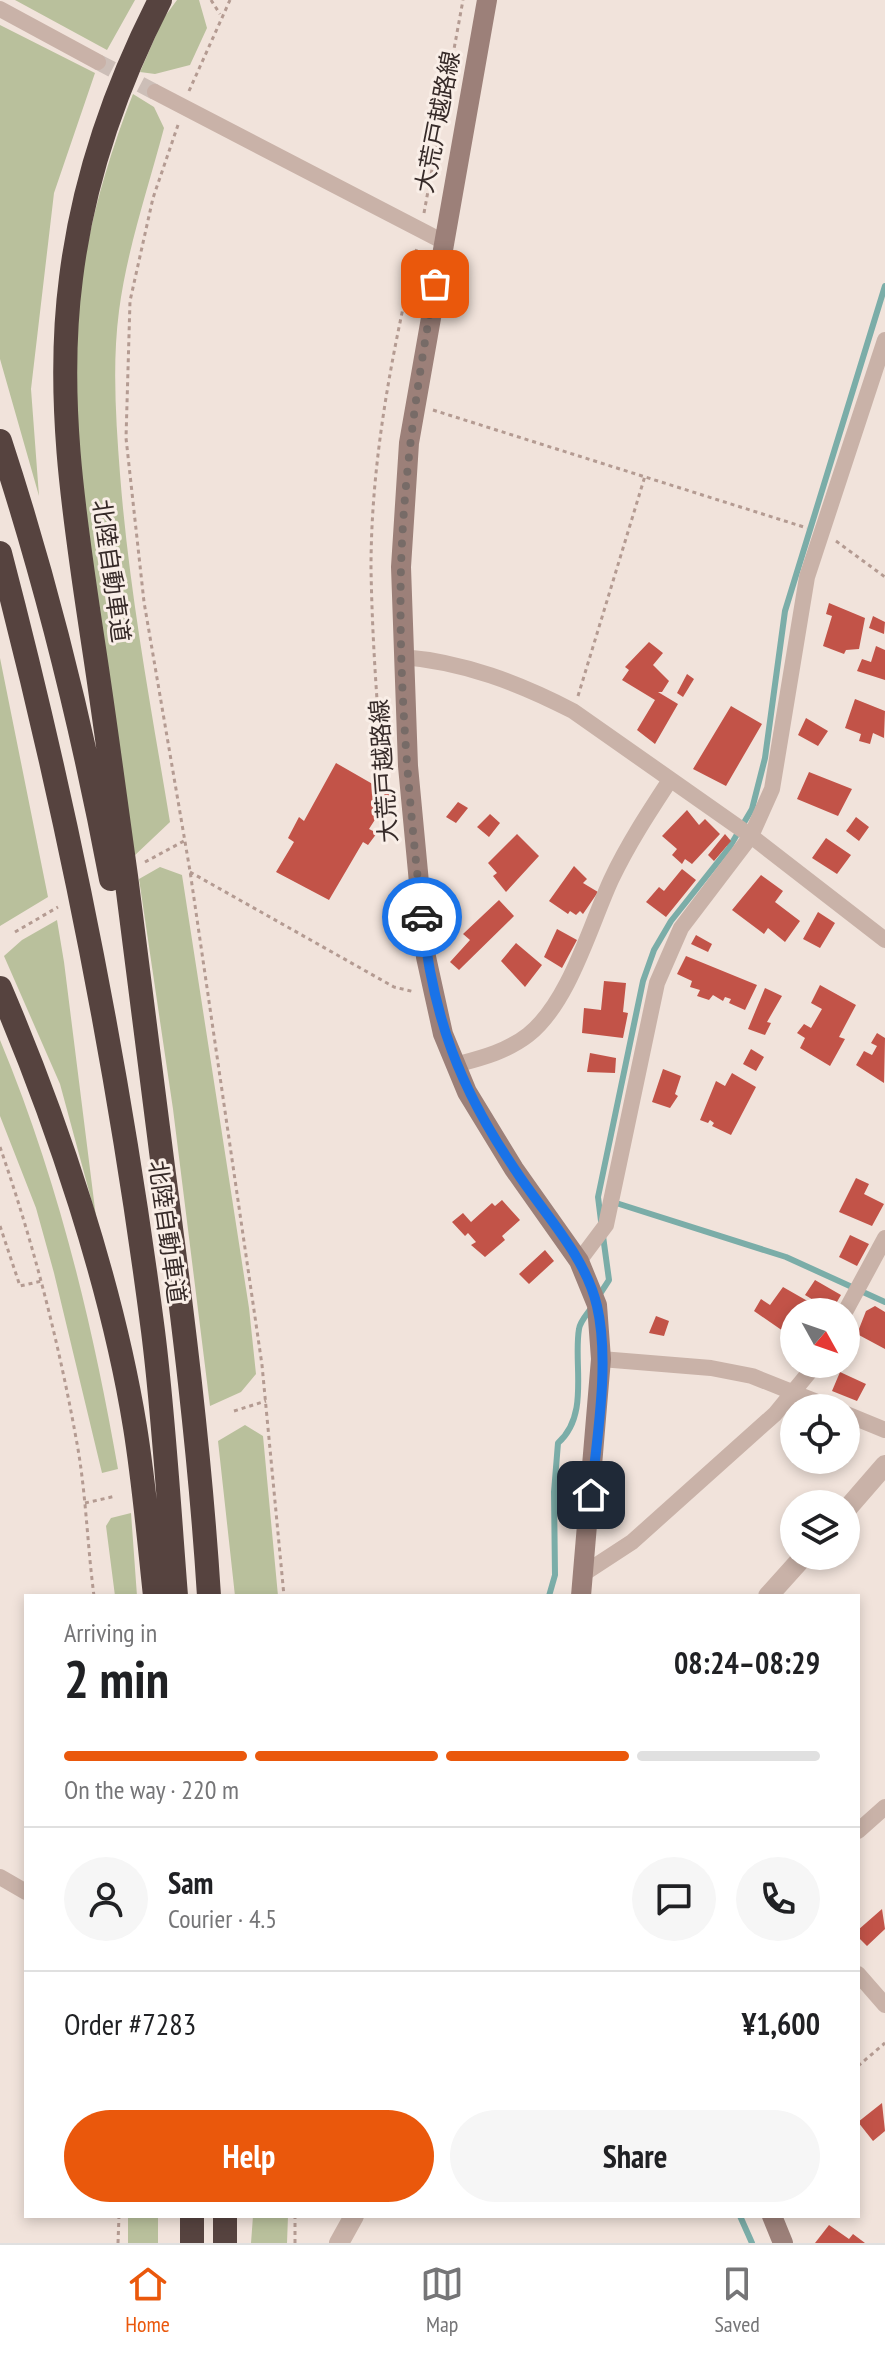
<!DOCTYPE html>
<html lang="en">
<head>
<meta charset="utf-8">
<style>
	body { margin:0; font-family:"PT Sans Narrow","Noto Sans JP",sans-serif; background:#f6f6f6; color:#202124; height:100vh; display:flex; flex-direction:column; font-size:30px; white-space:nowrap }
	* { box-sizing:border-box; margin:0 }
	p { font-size:26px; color:#757577 }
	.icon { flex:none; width:44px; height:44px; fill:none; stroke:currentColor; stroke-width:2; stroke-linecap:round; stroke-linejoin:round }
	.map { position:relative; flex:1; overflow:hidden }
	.drawer { position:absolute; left:24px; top:1594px; width:836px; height:624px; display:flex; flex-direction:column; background:#fff; border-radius:0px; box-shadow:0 4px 12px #0003 }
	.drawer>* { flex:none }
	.needle { width:52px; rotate:130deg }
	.controls { position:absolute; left:780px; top:1298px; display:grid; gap:16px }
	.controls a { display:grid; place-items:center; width:80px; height:80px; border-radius:50%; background:#fff; box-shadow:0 4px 12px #0003; font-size:40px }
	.pin { position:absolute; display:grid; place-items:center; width:68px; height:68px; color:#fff; margin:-34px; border-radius:16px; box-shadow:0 4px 12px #0006 }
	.courier { position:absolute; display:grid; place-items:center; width:80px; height:80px; margin:-40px; border:6px solid #1a73e8; border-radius:50%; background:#fff; color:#222; box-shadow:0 2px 10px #0007 }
	.summary em { font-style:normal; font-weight:800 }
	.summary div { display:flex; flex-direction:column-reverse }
	.summary { display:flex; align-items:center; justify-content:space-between; height:136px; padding:0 40px }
	h1 { font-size:52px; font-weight:800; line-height:60px }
	.bar { display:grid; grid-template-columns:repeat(4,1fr); gap:12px 8px; align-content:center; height:96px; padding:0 40px }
	.bar i { height:10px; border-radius:6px; background:#e0e0e0 }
	.bar .active { background:#ea580c }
	.bar p { grid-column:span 4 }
	.line { display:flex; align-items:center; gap:20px; padding:0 40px; border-top:2px solid #e0e0e0 }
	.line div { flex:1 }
	.round { display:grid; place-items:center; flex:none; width:84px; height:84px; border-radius:42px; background:#f6f6f6 }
	.action { display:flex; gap:16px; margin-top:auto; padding:16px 40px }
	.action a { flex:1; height:92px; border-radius:48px; background:#ea580c; color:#fff; font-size:32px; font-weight:800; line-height:92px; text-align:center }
	.action a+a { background:#f6f6f6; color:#202124 }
	.tabs { display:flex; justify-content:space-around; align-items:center; height:112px; border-top:2px solid #e0e0e0; background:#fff; font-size:22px; color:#757577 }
	.tabs a { display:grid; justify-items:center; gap:4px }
	.tabs .active { color:#ea580c }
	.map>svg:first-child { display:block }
</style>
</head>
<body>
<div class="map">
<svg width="885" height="2243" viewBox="0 0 885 2243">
	<rect width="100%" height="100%" fill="#f1e3db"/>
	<path fill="#b9c09c" d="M15,0h120l-28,50z
		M177,0h22l8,28 -17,37 -35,9 -15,-2 23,-53z
		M0,25l95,48 -41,120 -23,196 8,107 -39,-137z
		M133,94l21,13 10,21c-16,61 -37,121 -45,183 -7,53 -3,110 1,163 9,117 31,233 50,348l-37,35c-16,-110 -34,-220 -47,-330 -7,-62 -15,-124 -11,-187 5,-84 27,-168 58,-246z
		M0,658l48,239 -48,29z
		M160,867l22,8 67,433 7,66 -15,18 -31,14 -37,-297 -34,-230z
		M57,920l7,42 32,255 -36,-133 -56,-128 18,-16z
		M0,1040c58,140 92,281 118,429l-16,4 -48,-200 -18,-65 -36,-92z
		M245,1425l18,11 15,160h-43l-17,-155z
		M131,1513l6,83h-22l-9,-70 5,-8z
		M128,2216h30v27h-30z
		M253,2216h35l-1,27h-36z"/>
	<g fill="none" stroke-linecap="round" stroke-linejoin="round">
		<path stroke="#7bada8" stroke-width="6" d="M613,1202l173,55 99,45
			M601,1221l-3,-24 45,-216 11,-31 17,-29 58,-73 23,-39 13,-51 20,-147 100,-325
			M598,1297l11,-17 -6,-44
			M549,1596l6,-21 -1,-83 4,-49c32,-28 15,-79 21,-114 1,-8 9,-16 13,-22
			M740,2216l12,27"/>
	</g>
	<path fill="#c25348" d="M829,603l36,15 -6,31 -13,1 -2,4 -21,-8 9,-30 -6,-2z
		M873,616l12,6 -1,12 -15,-6z
		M649,642l14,11 -10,12 16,16 -7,11h-4l20,12 -23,40 -18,-14 18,-30 -33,-20 7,-10 -4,-3z
		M876,646l9,4v30l-28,-9 5,-12 9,3z
		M687,674l7,5 -11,18 -6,-4z
		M855,699l30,12 -1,27 -11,-5 -3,11 -11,-3 2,-7 -16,-6z
		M731,706l31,18 -36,62 -33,-17z
		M806,718l22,13 -10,15 -20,-11z
		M336,763l54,31 -4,5 12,7 -5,7 -10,-6 -14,22 8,4 -9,12 -5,-3 -34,58 -53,-28 18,-30 -6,-4 11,-21 5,4z
		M809,772l43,17 -14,27 -41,-17z
		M458,802l10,6 -12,15 -10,-6z
		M687,810l12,15 6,-6 15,15 -28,30 -7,-5 -3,5 -10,-9 5,-6 -15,-13z
		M490,814l10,9 -11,14 -12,-10z
		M856,817l13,10 -10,14 -13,-10z
		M517,834l22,22 -33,36 -13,-16 4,-3 -9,-10z
		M725,834l6,7 -17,20 -6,-6z
		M826,838l25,17 -14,19 -25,-16z
		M574,866l13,13 -4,4 15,9 -15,22 -3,-3 -4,4 -6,-4 -2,3 -19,-13z
		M682,869l14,11 -30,37 -20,-15 13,-15 5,4z
		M761,875l22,16 -8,11 25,19 -15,21 -17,-14 -4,6 -32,-24z
		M499,900l15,16 -55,54 -9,-8 20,-22 -7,-6z
		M818,912l17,11 -15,25 -17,-9z
		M557,929l20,11 -15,28 -18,-11z
		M696,935l16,9 -4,8 -17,-8z
		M516,943l26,22 -17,22 -24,-26z
		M686,956l71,29 -12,25 -16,-7 2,-4 -6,-2 -2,4 -10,-6 -4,5 -12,-4 3,-6 -10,-3 2,-6 -15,-7z
		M604,981l22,2 -3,29 5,1 -5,25 -41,-5 2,-25 17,2z
		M820,985l36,20 -17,32 6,2 -15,27 -30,-18 5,-10 -8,-5 7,-9 7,4 11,-19 -11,-6z
		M765,988l17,8 -15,26 4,1 -6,12 -17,-6z
		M877,1033l8,5 -1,45 -28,-18 8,-14 8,4 5,-9 -6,-3z
		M751,1049l13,8 -8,14 -13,-7z
		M590,1053l26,5 -1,15 -28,-1z
		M663,1069l18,7 -6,18 3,2 -8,12 -18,-6z
		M732,1073l24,14 -25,48 -19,-9 2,-3 -4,-3 -2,3 -8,-3 16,-39 9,5z
		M856,1178l13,6 -5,10 20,10 -12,22 -33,-14z
		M502,1200l18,20 -18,16 3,4 -20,17 -14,-12 5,-3 -8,-9 -3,3 -13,-14 11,-9 8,9 21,-19 3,3z
		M850,1235l19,9 -12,22 -18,-9z
		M545,1250l9,11 -25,23 -10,-10z
		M815,1280l26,15 -10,17 -20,-5 4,-6 -10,-6z
		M783,1287l28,16 -6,9h-11v7l-3,-1 -8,13 -29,-20 7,-12 9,6z
		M875,1306l10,6v37l-28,-15 9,-23z
		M656,1316l13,5 -5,15 -15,-3z
		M840,1372l26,12 -9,17 -25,-10z
		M882,1909l3,20 -18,17 -9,-9v-7z
		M882,2103l3,28 -12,10 -15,-19z
		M829,2225l20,14 4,-5 12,9h-50z"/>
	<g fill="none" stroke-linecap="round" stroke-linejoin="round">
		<path stroke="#ccbeb7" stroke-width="16" stroke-dasharray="16 8" stroke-linecap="butt" d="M98,62l57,30"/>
		<path stroke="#b49b92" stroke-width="3" stroke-dasharray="4 4" stroke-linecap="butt" d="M211,0l9,14
			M189,91l41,-91
			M178,125l-25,73 -23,103 -4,137 18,164 46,269 72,494 22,231
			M424,213l39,-213
			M433,410l374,118
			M836,541l49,36
			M578,696l67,-220
			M389,756l-8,-4c-5,-61 -9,-122 -10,-184 0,-107 21,-217 46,-321
			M145,862l39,-21
			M190,872l204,115 21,5
			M15,932l43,-25
			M0,1147c33,95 58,192 76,291 10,52 11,105 18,158
			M0,1226l20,60 22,-5
			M234,1411l32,-10
			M85,1503l31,-7
			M858,2066l27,-23
			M118,2243l1,-27
			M295,2243v-27"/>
		<path stroke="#c9b2a8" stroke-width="16" d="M0,9l98,53
			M155,92l287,149
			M403,657c61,5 116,26 170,54l178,125 134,104
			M455,1065c26,-7 51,-13 73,-30 41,-32 62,-109 83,-155 17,-36 38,-68 59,-100
			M579,1261l27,-36 51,-242 24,-55 70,-92 21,-47 35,-212 78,-237
			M845,1312l40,-74
			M601,1359l110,9 41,8 80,32
			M846,1414l39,16
			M583,1574l49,-32 143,-128 41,-50
			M858,1831l27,-24
			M0,1877l26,15
			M858,1974l27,31"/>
		<path stroke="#c9b2a8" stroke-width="20" d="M846,1510l39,-45
			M768,1596l36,-40
			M339,2243l15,-27"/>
		<path stroke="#9c8079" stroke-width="20" d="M487,0l-78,443 -8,124 7,199 18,191 17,77 24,58 47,77 65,92 18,44 4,54 -20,237
			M772,2216l11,27"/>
		<path stroke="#56433f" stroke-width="24" d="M160,0c-44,86 -77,181 -89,278 -16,122 4,244 22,364 12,78 22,156 33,234 13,97 24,194 37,291 19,143 37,285 46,429
			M0,441c47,143 83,290 111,438
			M0,553c67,256 119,515 153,778 11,87 16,177 23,265
			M0,988c57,133 112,297 135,439 9,56 14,113 20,169
			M192,2243v-27
			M225,2243v-27"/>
	</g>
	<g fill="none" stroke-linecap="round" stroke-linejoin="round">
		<path stroke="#776b67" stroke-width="8" stroke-dasharray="0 14.4" d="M422,917c-13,-116 -24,-234 -21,-351 3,-95 17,-188 34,-282"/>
		<path stroke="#1a73e8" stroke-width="10" d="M422,917c11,100 37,171 94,254 28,43 69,84 81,135 13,55 0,132 -6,189"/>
	</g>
	<g text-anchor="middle" stroke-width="6" stroke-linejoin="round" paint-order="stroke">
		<g font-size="24" fill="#362a28" stroke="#f9eee7">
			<text transform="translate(438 122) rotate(-79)" y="8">大荒戸越路線</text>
			<text transform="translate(111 571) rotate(82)" y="8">北陸自動車道</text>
			<text transform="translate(384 771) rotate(-94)" y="8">大荒戸越路線</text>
			<text transform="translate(167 1232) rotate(82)" y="8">北陸自動車道</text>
		</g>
	</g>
</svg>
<div class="controls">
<a><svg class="needle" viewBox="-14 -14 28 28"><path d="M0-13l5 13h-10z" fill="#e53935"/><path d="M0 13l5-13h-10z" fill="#757577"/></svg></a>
<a><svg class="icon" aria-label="locate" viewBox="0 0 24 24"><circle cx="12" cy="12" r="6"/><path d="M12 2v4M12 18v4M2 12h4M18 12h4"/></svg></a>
<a><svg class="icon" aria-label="layers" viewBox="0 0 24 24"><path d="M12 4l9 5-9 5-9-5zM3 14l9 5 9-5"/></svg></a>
</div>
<div class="pin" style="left:435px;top:284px;background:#ea580c"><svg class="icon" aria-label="bag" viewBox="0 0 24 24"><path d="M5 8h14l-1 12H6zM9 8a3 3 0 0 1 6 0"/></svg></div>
<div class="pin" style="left:591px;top:1495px;background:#1f2937"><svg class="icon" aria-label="home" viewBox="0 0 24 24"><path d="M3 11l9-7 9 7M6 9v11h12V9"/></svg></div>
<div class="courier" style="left:422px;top:917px"><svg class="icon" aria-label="car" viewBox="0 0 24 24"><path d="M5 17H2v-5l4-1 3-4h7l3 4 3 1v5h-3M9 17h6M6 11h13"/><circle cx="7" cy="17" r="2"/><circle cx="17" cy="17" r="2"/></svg></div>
<section class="drawer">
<div class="summary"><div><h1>2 min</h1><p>Arriving in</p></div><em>08:24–08:29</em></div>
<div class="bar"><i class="active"></i><i class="active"></i><i class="active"></i><i></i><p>On the way · 220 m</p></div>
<div class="line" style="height:144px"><a class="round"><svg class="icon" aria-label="person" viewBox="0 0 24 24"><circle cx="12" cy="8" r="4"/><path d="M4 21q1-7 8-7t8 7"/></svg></a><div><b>Sam</b><p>Courier · 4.5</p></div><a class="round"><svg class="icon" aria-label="chat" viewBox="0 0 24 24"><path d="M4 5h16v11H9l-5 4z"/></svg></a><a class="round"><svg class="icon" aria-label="phone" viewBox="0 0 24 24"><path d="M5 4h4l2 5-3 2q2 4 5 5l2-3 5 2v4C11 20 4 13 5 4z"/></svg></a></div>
<div class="line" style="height:104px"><div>Order #7283</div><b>¥1,600</b></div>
<div class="action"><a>Help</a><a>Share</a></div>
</section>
</div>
<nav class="tabs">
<a class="active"><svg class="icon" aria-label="home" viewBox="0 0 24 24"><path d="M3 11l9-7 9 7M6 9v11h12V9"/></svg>Home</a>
<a><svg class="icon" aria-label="map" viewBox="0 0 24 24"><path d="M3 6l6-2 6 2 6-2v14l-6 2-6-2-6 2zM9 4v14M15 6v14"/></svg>Map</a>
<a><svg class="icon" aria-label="saved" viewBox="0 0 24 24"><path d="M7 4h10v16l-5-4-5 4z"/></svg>Saved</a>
</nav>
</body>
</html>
